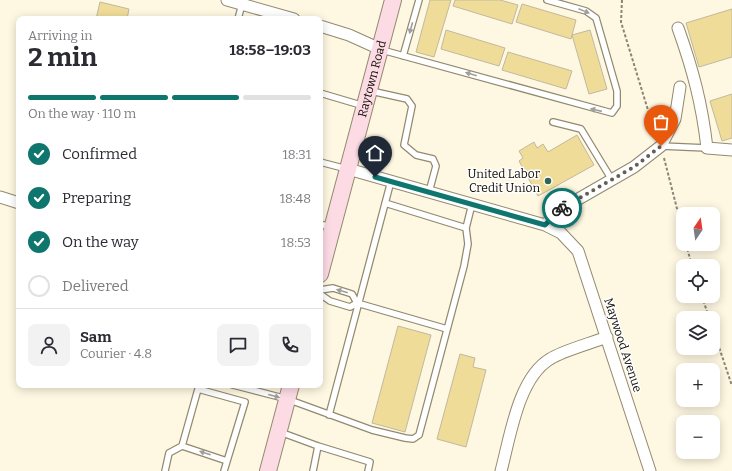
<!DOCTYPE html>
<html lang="en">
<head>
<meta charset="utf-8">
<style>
	body { margin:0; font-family:Bitter,serif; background:#f2f2f3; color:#2b2b33; height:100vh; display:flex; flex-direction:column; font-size:15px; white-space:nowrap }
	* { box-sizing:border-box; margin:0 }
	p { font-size:13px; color:#7c7c81 }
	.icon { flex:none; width:22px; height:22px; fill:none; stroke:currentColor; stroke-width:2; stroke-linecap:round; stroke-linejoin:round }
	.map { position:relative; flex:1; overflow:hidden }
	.side { position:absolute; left:16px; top:16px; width:307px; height:372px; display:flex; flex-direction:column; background:#fff; border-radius:8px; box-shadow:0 2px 10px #0003 }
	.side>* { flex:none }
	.needle { width:26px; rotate:13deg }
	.fabs { position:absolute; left:676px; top:207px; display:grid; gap:8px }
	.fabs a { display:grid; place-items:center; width:44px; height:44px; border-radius:8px; background:#fff; box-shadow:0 2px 10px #0003; font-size:20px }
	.pin { position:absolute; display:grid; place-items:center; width:34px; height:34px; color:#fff; margin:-41px -17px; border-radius:50% 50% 50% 0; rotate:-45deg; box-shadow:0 0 4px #0007 }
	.pin .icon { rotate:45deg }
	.courier { position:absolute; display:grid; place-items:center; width:40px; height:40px; margin:-20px; border:3px solid #0f766e; border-radius:50%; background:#fff; color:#222; box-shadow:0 1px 5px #0007 }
	.headline em { font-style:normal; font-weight:700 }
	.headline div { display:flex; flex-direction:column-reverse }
	.headline { display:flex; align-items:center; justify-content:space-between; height:68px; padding:0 12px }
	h1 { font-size:26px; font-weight:700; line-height:30px }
	.bar { display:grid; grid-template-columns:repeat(4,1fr); gap:6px 4px; align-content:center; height:48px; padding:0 12px }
	.bar i { height:5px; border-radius:3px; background:#e1e1e2 }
	.bar .on { background:#0f766e }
	.bar p { grid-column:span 4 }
	.line { display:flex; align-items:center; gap:10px; padding:0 12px; border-top:1px solid #e1e1e2 }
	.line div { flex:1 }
	.round { display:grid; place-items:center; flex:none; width:42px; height:42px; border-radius:8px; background:#f2f2f3 }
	ol { padding:0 12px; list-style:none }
	li { display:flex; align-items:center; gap:12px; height:44px }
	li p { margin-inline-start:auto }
	li .icon { padding:4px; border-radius:50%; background:#0f766e; color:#fff; stroke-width:4 }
	li:last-child { color:#7c7c81 }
	li i { width:22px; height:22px; border:2px solid #e1e1e2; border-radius:50% }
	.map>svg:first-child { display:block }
</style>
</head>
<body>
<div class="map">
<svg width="732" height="471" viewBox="0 0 732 471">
	<rect width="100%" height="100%" fill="#fef7e1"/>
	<path fill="#f0dc99" stroke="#c1b99e" d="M430,0h21l-17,57 -18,-5z
		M455,0h45l18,5 -6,19 -59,-18z
		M100,2l29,7 -2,10h-31z
		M522,4l54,16 -5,19 -55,-17z
		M732,9v48l-33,10 -13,-44z
		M446,30l59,18 -6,18 -58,-17z
		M590,30l17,59 -18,5 -17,-59z
		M508,52l64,19 -6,18 -64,-19z
		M732,94v44l-10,3 -12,-40z
		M577,135l17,30 -56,31 -19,-35 4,-3 -4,-7 15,-9 3,6 6,-4 5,8z
		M398,326l33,9 -26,97 -33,-9z
		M460,354l15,4 -2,9 13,3 -20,77 -29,-8z"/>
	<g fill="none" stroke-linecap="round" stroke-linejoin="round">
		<g stroke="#928a70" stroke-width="8">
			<path id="service" d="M238,19l4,-15
				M382,50l230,63 5,-7v-15l-21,-73 -10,-7 -39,-11
				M403,56l16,-56
				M371,91l36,8 5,7 -8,39 12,10 17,4 3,7 -7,26
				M320,93l44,13
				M553,122l28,7 31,51
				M661,146l46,2
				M320,162l27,7
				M385,203l81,25
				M320,224l10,3
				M320,290l13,-2 19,6 5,9
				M320,294l10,7 20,6 7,-4 90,26
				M233,385l54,14 85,31 33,8 8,1 6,-4 45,-169 4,-22 -2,-16 6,-24
				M329,415l62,-234
				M280,432l38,14 52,16 -2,9
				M182,446l45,15
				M165,471l4,-18 13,-7 16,-57 47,13 -21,69
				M313,471l5,-25"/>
		</g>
		<g stroke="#928a70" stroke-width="13">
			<path id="minor" d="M227,0l67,19
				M320,26l29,9 31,14
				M678,28c15,42 24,76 29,120l25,2
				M348,169l197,56 16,8 17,18 72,220
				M0,197l19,6
				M545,225l16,-16 73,-42 27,-21 14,-27 5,-32
				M501,471c9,-33 17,-93 49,-112 12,-8 42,-16 57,-22"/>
		</g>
		<g stroke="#928a70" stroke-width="18">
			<g id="secondary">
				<path id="s1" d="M320,274l73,-274"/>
				<path d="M268,471l23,-86"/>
			</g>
		</g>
		<path stroke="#8a8575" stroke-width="2" stroke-dasharray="3 2" stroke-linecap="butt" d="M622,0l-1,22 34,111
			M664,158l19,74
			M686,244l6,22
			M702,296l7,22
			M713,329l19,57"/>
		<use href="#service" stroke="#fff" stroke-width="5.5"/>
		<use href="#minor" stroke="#fff" stroke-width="11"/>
		<use href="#secondary" stroke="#fcdbe4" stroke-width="16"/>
	</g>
	<defs><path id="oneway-solid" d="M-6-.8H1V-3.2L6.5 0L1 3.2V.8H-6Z"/></defs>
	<g fill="#9f9e9b">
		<use href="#oneway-solid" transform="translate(584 11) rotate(22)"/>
		<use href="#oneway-solid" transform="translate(411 28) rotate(105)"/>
		<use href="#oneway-solid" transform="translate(471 74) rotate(-164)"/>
		<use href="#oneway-solid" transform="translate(596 110) rotate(-167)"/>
		<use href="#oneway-solid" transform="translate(342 291) rotate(-164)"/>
		<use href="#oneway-solid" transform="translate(274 396) rotate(15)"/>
		<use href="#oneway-solid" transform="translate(205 453) rotate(-162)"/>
	</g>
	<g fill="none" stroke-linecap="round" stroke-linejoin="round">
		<path stroke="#635f52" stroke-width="4" stroke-dasharray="0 7.2" d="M562,208l72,-41 27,-21"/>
		<path stroke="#0f766e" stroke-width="5" d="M375,177l170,48 17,-17"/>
	</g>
	<circle fill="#2f6750" stroke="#fff" stroke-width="1.5" cx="548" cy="181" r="4"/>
	<g text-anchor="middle" stroke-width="3" stroke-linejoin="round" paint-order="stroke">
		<g font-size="12" fill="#100d05" stroke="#fff">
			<text dy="4" stroke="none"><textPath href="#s1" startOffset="202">Raytown Road</textPath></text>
			<text transform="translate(623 345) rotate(72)" y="4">Maywood Avenue</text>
		</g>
		<g font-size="12" fill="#100d05" stroke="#fff" text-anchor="end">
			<text x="540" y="178">United Labor<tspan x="540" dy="14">Credit Union</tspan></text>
		</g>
	</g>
</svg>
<div class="fabs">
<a><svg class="needle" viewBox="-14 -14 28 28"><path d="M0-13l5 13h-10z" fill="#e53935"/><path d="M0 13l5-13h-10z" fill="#7c7c81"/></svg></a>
<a><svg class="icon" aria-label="locate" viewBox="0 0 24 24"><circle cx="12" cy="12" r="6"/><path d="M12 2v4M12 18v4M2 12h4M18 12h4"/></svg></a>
<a><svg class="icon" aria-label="layers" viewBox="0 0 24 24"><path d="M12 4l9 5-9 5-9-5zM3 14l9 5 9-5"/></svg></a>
<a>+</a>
<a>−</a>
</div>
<div class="pin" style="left:661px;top:146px;background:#ea580c"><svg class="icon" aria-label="bag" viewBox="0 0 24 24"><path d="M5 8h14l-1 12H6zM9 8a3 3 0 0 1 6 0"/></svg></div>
<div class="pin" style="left:375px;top:177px;background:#1f2937"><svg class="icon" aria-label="home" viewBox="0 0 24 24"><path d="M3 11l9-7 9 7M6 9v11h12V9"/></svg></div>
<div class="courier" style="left:562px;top:208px"><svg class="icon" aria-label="bike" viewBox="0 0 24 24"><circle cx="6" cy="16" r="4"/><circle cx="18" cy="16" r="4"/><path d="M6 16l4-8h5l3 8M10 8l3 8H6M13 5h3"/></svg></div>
<section class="side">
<div class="headline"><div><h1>2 min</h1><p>Arriving in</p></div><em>18:58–19:03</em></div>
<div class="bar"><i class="on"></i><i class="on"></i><i class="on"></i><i></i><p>On the way · 110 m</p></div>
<ol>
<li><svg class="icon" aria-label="check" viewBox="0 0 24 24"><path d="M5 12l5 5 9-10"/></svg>Confirmed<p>18:31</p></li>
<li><svg class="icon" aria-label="check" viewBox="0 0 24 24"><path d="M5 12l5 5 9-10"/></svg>Preparing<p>18:48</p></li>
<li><svg class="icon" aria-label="check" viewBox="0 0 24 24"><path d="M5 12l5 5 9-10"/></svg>On the way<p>18:53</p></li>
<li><i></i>Delivered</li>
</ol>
<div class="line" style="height:72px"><a class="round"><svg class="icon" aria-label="person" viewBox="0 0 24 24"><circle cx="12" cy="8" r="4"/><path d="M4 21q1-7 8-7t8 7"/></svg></a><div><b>Sam</b><p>Courier · 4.8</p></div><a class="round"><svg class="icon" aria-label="chat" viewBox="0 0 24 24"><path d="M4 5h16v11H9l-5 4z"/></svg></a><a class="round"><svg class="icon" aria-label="phone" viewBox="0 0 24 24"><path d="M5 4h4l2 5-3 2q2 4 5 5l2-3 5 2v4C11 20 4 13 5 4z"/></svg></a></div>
</section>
</div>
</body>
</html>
